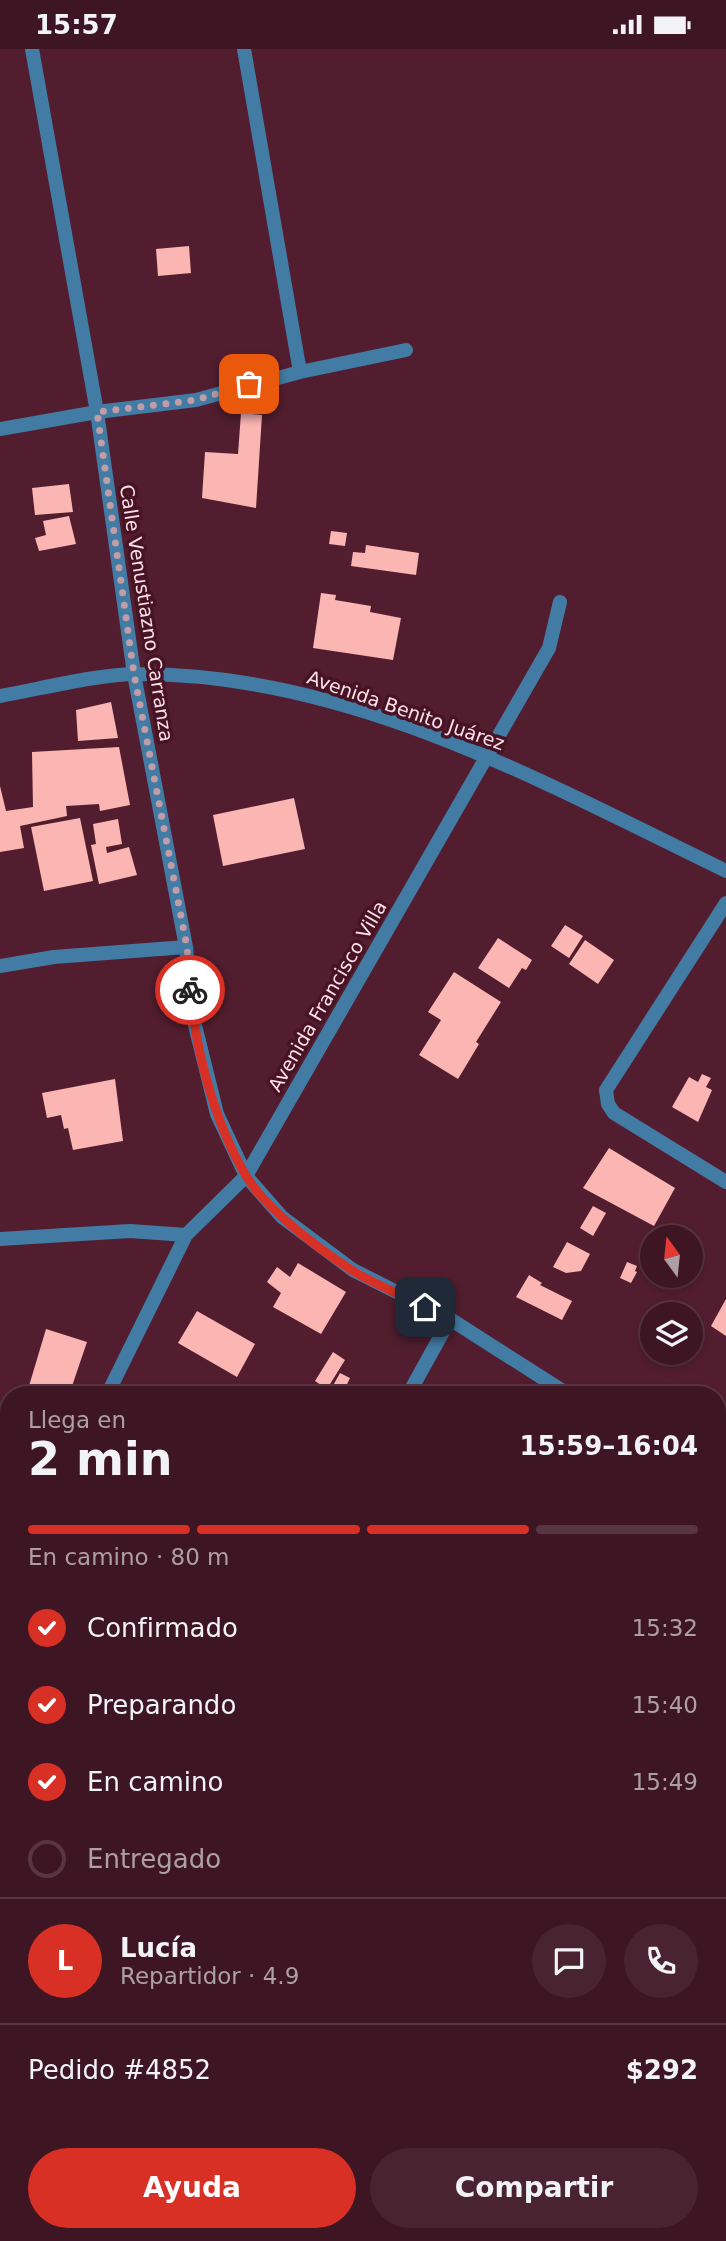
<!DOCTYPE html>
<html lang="es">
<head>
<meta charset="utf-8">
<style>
	body { margin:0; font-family:"DejaVu Sans",sans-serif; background:#492330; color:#f1f3f6; height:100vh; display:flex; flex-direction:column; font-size:26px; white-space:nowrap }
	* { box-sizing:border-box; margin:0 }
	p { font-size:23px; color:#ad9fa6 }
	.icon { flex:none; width:38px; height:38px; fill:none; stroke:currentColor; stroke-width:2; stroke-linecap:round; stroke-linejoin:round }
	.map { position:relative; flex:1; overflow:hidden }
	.sheet { position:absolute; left:0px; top:1337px; width:726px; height:856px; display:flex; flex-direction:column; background:#3e1623; border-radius:28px 28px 0 0; box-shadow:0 4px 10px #0003,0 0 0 2px #573541 }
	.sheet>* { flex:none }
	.needle { width:46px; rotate:345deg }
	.buttons { position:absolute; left:640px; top:1176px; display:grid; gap:14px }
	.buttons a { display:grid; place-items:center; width:63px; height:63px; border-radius:50%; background:#3e1623; box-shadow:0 4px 10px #0003,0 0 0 2px #573541; font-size:35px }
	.pin { position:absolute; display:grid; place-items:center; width:60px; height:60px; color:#fff; margin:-30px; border-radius:14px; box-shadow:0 4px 10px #0006 }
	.courier { position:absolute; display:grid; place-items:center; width:70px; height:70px; margin:-35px; border:5px solid #d93025; border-radius:50%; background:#fff; color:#222; box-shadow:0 2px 9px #0007 }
	.head em { font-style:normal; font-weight:800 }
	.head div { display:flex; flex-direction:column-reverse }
	.head { display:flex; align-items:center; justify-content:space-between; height:119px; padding:0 28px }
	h1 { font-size:46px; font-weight:800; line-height:52px }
	.bar { display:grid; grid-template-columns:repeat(4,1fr); gap:10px 7px; align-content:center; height:84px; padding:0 28px }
	.bar i { height:9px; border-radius:5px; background:#573541 }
	.bar .selected { background:#d93025 }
	.bar p { grid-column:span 4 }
	.line { display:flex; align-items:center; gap:18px; padding:0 28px; border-top:2px solid #573541 }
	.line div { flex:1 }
	.round { display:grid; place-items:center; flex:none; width:74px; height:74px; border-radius:37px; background:#492330 }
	ol { padding:0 28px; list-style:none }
	li { display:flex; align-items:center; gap:21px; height:77px }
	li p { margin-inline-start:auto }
	li .icon { padding:7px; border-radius:50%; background:#d93025; color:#fff; stroke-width:4 }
	li:last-child { color:#ad9fa6 }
	li i { width:38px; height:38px; border:4px solid #573541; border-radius:50% }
	.primary-button { display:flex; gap:14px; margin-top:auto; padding:14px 28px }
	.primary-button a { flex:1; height:80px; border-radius:42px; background:#d93025; color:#fff; font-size:28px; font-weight:800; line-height:80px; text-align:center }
	.primary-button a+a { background:#492330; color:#f1f3f6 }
	.status { display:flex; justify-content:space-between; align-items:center; height:49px; padding:0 35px; background:#3e1623; direction:ltr }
	.status svg { height:19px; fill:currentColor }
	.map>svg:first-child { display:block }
</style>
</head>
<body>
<div class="status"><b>15:57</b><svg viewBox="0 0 49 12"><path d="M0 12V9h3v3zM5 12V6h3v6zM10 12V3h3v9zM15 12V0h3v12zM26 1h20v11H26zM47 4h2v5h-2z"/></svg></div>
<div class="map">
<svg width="726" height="2192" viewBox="0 0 726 2192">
	<rect width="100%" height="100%" fill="#521e2f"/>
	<path fill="#fbb6b3" d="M189,197l2,27 -33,3 -2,-27z
		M241,364l21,2 -6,93 -54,-10 3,-46 33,2z
		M69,435l4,28 -38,3 -3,-27z
		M69,467l7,28 -37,7 -4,-13 11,-3 -3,-14z
		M331,482l16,2 -2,13 -16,-2z
		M366,496l53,8 -3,22 -65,-9 2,-14 12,1z
		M321,544l15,2 -1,5 36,6 -1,6 31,6 -8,42 -80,-12z
		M111,653l7,36 -40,3 -2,-31z
		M119,698l11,58 -30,6 -1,-7 -33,2 1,10 -47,10 4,22 -24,4v-66l6,25 27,-4 -1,-55z
		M294,749l11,51 -82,17 -10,-51z
		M80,769l13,63 -49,10 -13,-64z
		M118,770l4,25 -16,3 1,6 22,-6 8,28 -38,9 -8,-39 5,-1 -3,-20z
		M565,876l18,11 -14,22 -18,-12z
		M498,889l34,22 -6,10 -4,-2 -13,20 -31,-20z
		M585,891l29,20 -16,24 -29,-20z
		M454,923l47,30 -25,40 3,2 -21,35 -39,-24 22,-35 -13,-8z
		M702,1025l9,4 -5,9 6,3 -14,32 -26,-15 17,-30 9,5z
		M115,1030l8,62 -50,9 -5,-22 -4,1 -3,-14 -14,3 -5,-25z
		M609,1099l66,40 -21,38 -71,-38z
		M593,1157l13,7 -13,23 -13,-8z
		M567,1193l23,12 -9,17 -15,2 -13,-6z
		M627,1213l10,4 -2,5 2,1 -6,11 -11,-5z
		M298,1214l48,29 -25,42 -48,-27 8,-14 -14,-11 10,-15 13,10z
		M529,1226l13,8 -2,2 32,16 -10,19 -46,-23z
		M726,1250v37l-15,-10z
		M197,1262l58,33 -18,33 -59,-34z
		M46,1280l41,13 -18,53 -18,-4 -1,4h-9l1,-5 -13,-4z
		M333,1303l12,8 -18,29 -12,-8z
		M340,1324l10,5 -8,17h-4l-8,-4z
		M0,1950h9v58h-9z
		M91,2184h43l1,8h-44z
		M294,2184h38l-2,8h-38z"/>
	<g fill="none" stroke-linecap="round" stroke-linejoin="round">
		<path stroke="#427ca5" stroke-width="14" d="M32,0l65,363 37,262 52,273 7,70 24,97 29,62 36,41 71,53 97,49 119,76
			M244,0l56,323
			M0,380l97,-17 99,-12 104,-28 106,-22
			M0,647c40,-7 98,-22 137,-22 211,-1 404,107 589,197
			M726,854l-120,187 2,14 6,9 112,69
			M0,917l54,-9 132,-10
			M0,1190l130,-8 56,4
			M107,1346l79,-160 60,-59 303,-528 11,-46
			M408,1346l42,-76
			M718,1439l8,6
			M0,1561l9,-17
			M0,1879l9,5
			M718,1926l8,5
			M0,2035l9,-1
			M718,2181l8,4
			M65,2184v8"/>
	</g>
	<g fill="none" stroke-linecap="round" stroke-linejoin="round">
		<path stroke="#c29da7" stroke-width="7" stroke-dasharray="0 12.6" d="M190,941l-3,-43 -53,-273 -37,-262 99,-12 53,-16"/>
		<path stroke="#d93025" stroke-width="9" d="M190,941c6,61 24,131 55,184 20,35 74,75 108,97 23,14 49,24 72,36"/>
	</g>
	<g text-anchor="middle" stroke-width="7" stroke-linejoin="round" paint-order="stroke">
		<g font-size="19" fill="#fee1e8" stroke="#471325">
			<text transform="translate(147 564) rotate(81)" y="7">Calle Venustiazno Carranza</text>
			<text transform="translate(406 661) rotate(19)" y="7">Avenida Benito Juárez</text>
			<text transform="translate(327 947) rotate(-60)" y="7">Avenida Francisco Villa</text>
		</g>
	</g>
</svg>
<div class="buttons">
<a><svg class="needle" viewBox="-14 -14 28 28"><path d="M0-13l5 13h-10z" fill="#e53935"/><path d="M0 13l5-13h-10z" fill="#ad9fa6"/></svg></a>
<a><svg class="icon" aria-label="layers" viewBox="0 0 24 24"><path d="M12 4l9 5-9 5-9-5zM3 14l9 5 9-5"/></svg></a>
</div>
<div class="pin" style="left:249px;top:335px;background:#ea580c"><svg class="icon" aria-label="bag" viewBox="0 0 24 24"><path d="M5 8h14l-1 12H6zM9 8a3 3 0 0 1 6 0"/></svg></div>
<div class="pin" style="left:425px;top:1258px;background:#1f2937"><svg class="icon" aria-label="home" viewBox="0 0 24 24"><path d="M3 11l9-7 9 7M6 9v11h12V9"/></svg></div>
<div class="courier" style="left:190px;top:941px"><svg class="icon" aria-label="bike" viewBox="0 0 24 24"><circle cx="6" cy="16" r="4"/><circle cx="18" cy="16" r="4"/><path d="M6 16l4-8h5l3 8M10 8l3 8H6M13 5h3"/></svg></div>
<section class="sheet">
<div class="head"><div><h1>2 min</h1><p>Llega en</p></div><em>15:59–16:04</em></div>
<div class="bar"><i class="selected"></i><i class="selected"></i><i class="selected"></i><i></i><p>En camino · 80 m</p></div>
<ol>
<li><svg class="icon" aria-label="check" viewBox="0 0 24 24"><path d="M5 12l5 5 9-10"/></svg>Confirmado<p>15:32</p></li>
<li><svg class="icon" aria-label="check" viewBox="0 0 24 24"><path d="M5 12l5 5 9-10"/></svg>Preparando<p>15:40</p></li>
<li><svg class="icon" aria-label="check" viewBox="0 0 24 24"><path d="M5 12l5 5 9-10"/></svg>En camino<p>15:49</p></li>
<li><i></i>Entregado</li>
</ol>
<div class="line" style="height:126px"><b class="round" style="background:#d93025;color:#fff">L</b><div><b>Lucía</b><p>Repartidor · 4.9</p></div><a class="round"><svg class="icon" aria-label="chat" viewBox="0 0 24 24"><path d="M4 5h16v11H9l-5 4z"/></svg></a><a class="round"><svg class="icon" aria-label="phone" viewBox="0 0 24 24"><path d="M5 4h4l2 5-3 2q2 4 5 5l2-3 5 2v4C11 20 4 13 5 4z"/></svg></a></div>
<div class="line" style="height:91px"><div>Pedido #4852</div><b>$292</b></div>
<div class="primary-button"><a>Ayuda</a><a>Compartir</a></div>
</section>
</div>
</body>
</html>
